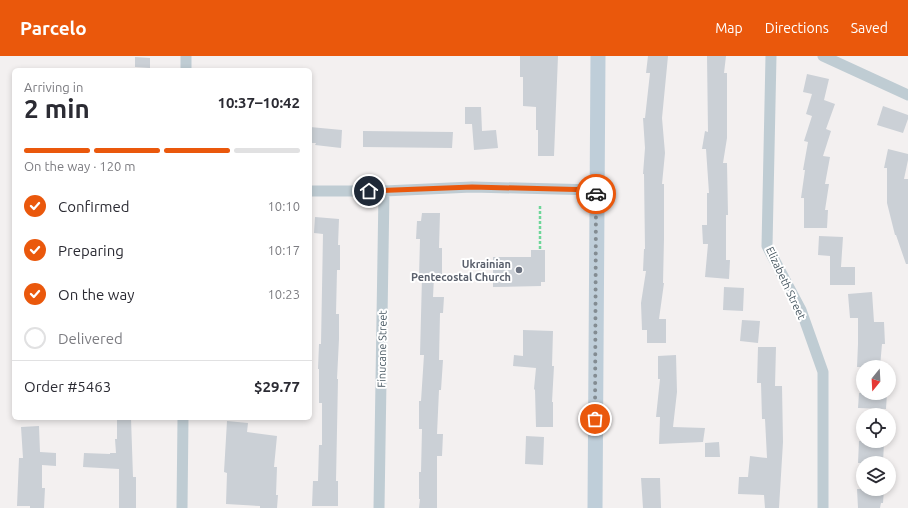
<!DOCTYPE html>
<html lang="en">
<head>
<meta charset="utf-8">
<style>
	body { margin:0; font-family:Ubuntu,sans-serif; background:#f7f7f7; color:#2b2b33; height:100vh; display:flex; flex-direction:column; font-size:15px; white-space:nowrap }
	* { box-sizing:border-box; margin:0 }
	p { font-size:13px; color:#7c7c81 }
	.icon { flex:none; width:22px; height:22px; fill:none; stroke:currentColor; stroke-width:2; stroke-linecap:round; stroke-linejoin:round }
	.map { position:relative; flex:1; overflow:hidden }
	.panel { position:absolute; left:12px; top:12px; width:300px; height:352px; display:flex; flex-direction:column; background:#fff; border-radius:6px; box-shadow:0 2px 6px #0003 }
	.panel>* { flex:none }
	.needle { width:26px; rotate:198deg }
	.buttons { position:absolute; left:856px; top:304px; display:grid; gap:8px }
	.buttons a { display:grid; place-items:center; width:40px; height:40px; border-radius:50%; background:#fff; box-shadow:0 2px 6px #0003; font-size:20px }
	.pin { position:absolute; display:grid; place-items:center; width:34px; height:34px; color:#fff; margin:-17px; border:2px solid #fff; border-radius:50%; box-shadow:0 1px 4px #0007 }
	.courier { position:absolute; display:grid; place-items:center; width:40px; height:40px; margin:-20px; border:3px solid #ea580c; border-radius:50%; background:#fff; color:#222; box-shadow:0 1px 5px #0007 }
	.summary em { font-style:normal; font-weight:700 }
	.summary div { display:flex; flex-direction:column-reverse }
	.summary { display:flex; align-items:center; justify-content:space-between; height:68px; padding:0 12px }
	h1 { font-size:26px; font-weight:700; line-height:30px }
	.bar { display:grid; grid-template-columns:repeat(4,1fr); gap:6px 4px; align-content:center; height:48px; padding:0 12px }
	.bar i { height:5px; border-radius:3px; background:#e1e1e2 }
	.bar .active { background:#ea580c }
	.bar p { grid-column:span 4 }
	.line { display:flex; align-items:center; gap:10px; padding:0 12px; border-top:1px solid #e1e1e2 }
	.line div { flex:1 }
	ol { padding:0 12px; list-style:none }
	li { display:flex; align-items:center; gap:12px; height:44px }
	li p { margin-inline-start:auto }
	li .icon { padding:4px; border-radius:50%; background:#ea580c; color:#fff; stroke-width:4 }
	li:last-child { color:#7c7c81 }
	li i { width:22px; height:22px; border:2px solid #e1e1e2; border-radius:50% }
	header { display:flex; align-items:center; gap:24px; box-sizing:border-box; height:56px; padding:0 20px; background:#ea580c; color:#fff }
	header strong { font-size:19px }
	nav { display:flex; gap:22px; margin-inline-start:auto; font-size:14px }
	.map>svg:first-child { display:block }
</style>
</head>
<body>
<header>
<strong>Parcelo</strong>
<nav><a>Map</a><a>Directions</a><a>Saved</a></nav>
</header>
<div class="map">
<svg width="908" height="452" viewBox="0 0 908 452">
	<rect width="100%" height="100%" fill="#f3f0f0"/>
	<path fill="#cbd0d6" d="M520,0h38l-4,100h-16v-26h-2v-23l-13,-1v-29h-3z
		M648,0h20l-6,62 3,35 -3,31h2v55l-1,44h1l-5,36h7v24h-19v-13h-5l-1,-27 5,-32h-3l1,-22h1l-1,-75h-1l2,-26 -2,-30h2l5,-45h-4z
		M707,0h19l-2,17h3v65l-4,25h4l1,52h-2v45h4l-1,19 -24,-2 3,-33h-5l-1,-19h5v-32h2l-3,-44h-4l3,-18 3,1z
		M135,1l15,1v10l-15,-1z
		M807,18l22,5 -5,21 11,4 -9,25 5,2 -8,25 7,1 -5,27h4l-4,26h3l-1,18h-23v-30h-3l4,-28h-2l5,-28 -4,-1 8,-25 -6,-2 6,-20 -9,-2z
		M883,50l25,9v4l-5,14 -26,-8z
		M465,51h16l1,24 14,-1 2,18 -24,2 -2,-26h-7z
		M310,71l32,3 -1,18 -26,-3 1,-2h-6z
		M363,75l90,1 -1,16 -89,-1z
		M888,93l20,5v6l-4,19h4v85h-2l-10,-29h-1l-8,-32v-35h-3z
		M422,157h18l-1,35h3v29h-8l-1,20h11l-1,16h-3l-1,47h4l-2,30h-2l-2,44h6l-1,22h-5v52h-18l1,-9h-1v-27h2l1,-43h-3v-28h2l3,-46h-4l2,-78h-3l1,-38h-4l1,-18h4z
		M315,161l24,2 -1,26h2v25h-3l-1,44h3v25l-2,40h1l-2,102h2v25h-26l1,-25h5l1,-36h3v-42h-3v-34h-1l1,-25h2l2,-110 -9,-1z
		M819,180l24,1 -2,30h14v18h-25v-29l-12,-1z
		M531,194h14v32h-4v4l-48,1v-30h38z
		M724,231l20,1 -1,23 -20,-1z
		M872,236l2,30h10l1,22h-3l-2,23h-23l1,-23v-26h-8l-2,-24z
		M742,264l18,1 -2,22 -18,-2z
		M523,274l30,1 -1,35h2l-2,36h1v25h-17l-1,-37 -1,-1 2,-21 -23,-2 1,-11 9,1z
		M758,291h18l-1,39h7l1,56 -4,66h-14l-1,-13 -26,-1 1,-17h9l2,-21 17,2 -2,-39h-3l-1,-36h-4z
		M676,299l1,37 -4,35 32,1 -2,14 -44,2 1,-27h-4l4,-38h-2v-23z
		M859,337h28l-1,16 -28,-1z
		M117,362h14l2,59h3v31h-17v-39l-36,-2 1,-14 26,1v-1h6l-1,-14h2z
		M227,365l21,2 -1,9 30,4 -3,31h3l-1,28h2l-1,13h-17v-2l-34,-2 1,-31 -3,-1z
		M39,370l1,26 16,1v13l-14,-1v23h3l-1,20h-14v-2h-13l2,-48h4l-2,-31z
		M526,380l18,1 -1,28 -18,-1z
		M859,385l25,1 -1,21h-25z
		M719,386l1,15h-15v-14z
		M641,422h19l1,30h-18z
		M857,433h27l-1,14h-2l-1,5h-22z"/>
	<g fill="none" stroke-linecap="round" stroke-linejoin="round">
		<path stroke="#6ed699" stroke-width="2.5" stroke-dasharray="3 2" stroke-linecap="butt" d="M540,150v44"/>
		<path stroke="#bfccd3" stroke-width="11" d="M771,0l-4,190 34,64 22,62v136
			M823,0l85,39
			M186,14v-14
			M310,135h74l88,-4 124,3
			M182,452l1,-90
			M379,452l5,-317"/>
		<path stroke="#bfced9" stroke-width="15" d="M595,452l3,-452"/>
	</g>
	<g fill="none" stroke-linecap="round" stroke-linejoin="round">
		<path stroke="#838c92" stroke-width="4" stroke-dasharray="0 7.2" d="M595,363l1,-225"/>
		<path stroke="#ea580c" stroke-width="5" d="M369,135l103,-4 124,3v4"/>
	</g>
	<circle fill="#6b7280" stroke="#fff" stroke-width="1.5" cx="519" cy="214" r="4"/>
	<g text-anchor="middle" stroke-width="4" stroke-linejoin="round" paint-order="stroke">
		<g font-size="11" font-weight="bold" fill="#5b616d" stroke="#fff" text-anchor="end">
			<text x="511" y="212">Ukrainian<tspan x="511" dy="13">Pentecostal Church</tspan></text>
		</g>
		<g font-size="11" fill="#465660" stroke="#fff">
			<text transform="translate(786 227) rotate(65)" y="4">Elizabeth Street</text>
			<text transform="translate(382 293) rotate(-89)" y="4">Finucane Street</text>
		</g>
	</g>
</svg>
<div class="buttons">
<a><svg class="needle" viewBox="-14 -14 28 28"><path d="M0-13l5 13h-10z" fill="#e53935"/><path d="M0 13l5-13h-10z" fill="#7c7c81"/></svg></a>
<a><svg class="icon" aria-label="locate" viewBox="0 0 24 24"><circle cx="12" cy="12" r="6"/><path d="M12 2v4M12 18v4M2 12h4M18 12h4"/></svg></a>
<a><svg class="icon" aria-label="layers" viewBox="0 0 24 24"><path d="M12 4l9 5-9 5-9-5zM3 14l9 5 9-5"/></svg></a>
</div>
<div class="pin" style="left:595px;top:363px;background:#ea580c"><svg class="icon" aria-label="bag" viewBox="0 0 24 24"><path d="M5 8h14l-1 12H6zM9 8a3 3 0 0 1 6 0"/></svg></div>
<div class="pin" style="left:369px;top:135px;background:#1f2937"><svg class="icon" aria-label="home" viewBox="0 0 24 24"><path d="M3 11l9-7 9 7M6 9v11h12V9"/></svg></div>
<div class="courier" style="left:596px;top:138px"><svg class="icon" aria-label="car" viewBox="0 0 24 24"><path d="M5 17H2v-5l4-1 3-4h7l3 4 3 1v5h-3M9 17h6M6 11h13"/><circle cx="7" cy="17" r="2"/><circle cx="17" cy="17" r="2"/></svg></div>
<section class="panel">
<div class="summary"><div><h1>2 min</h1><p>Arriving in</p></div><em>10:37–10:42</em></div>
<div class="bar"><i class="active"></i><i class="active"></i><i class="active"></i><i></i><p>On the way · 120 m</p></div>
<ol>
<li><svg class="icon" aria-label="check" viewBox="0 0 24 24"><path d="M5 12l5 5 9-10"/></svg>Confirmed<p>10:10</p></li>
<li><svg class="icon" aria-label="check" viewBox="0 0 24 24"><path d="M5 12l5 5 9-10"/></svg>Preparing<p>10:17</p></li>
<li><svg class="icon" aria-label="check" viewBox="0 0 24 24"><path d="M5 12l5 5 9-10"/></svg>On the way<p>10:23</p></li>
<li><i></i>Delivered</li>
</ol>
<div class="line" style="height:52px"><div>Order #5463</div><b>$29.77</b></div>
</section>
</div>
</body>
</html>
